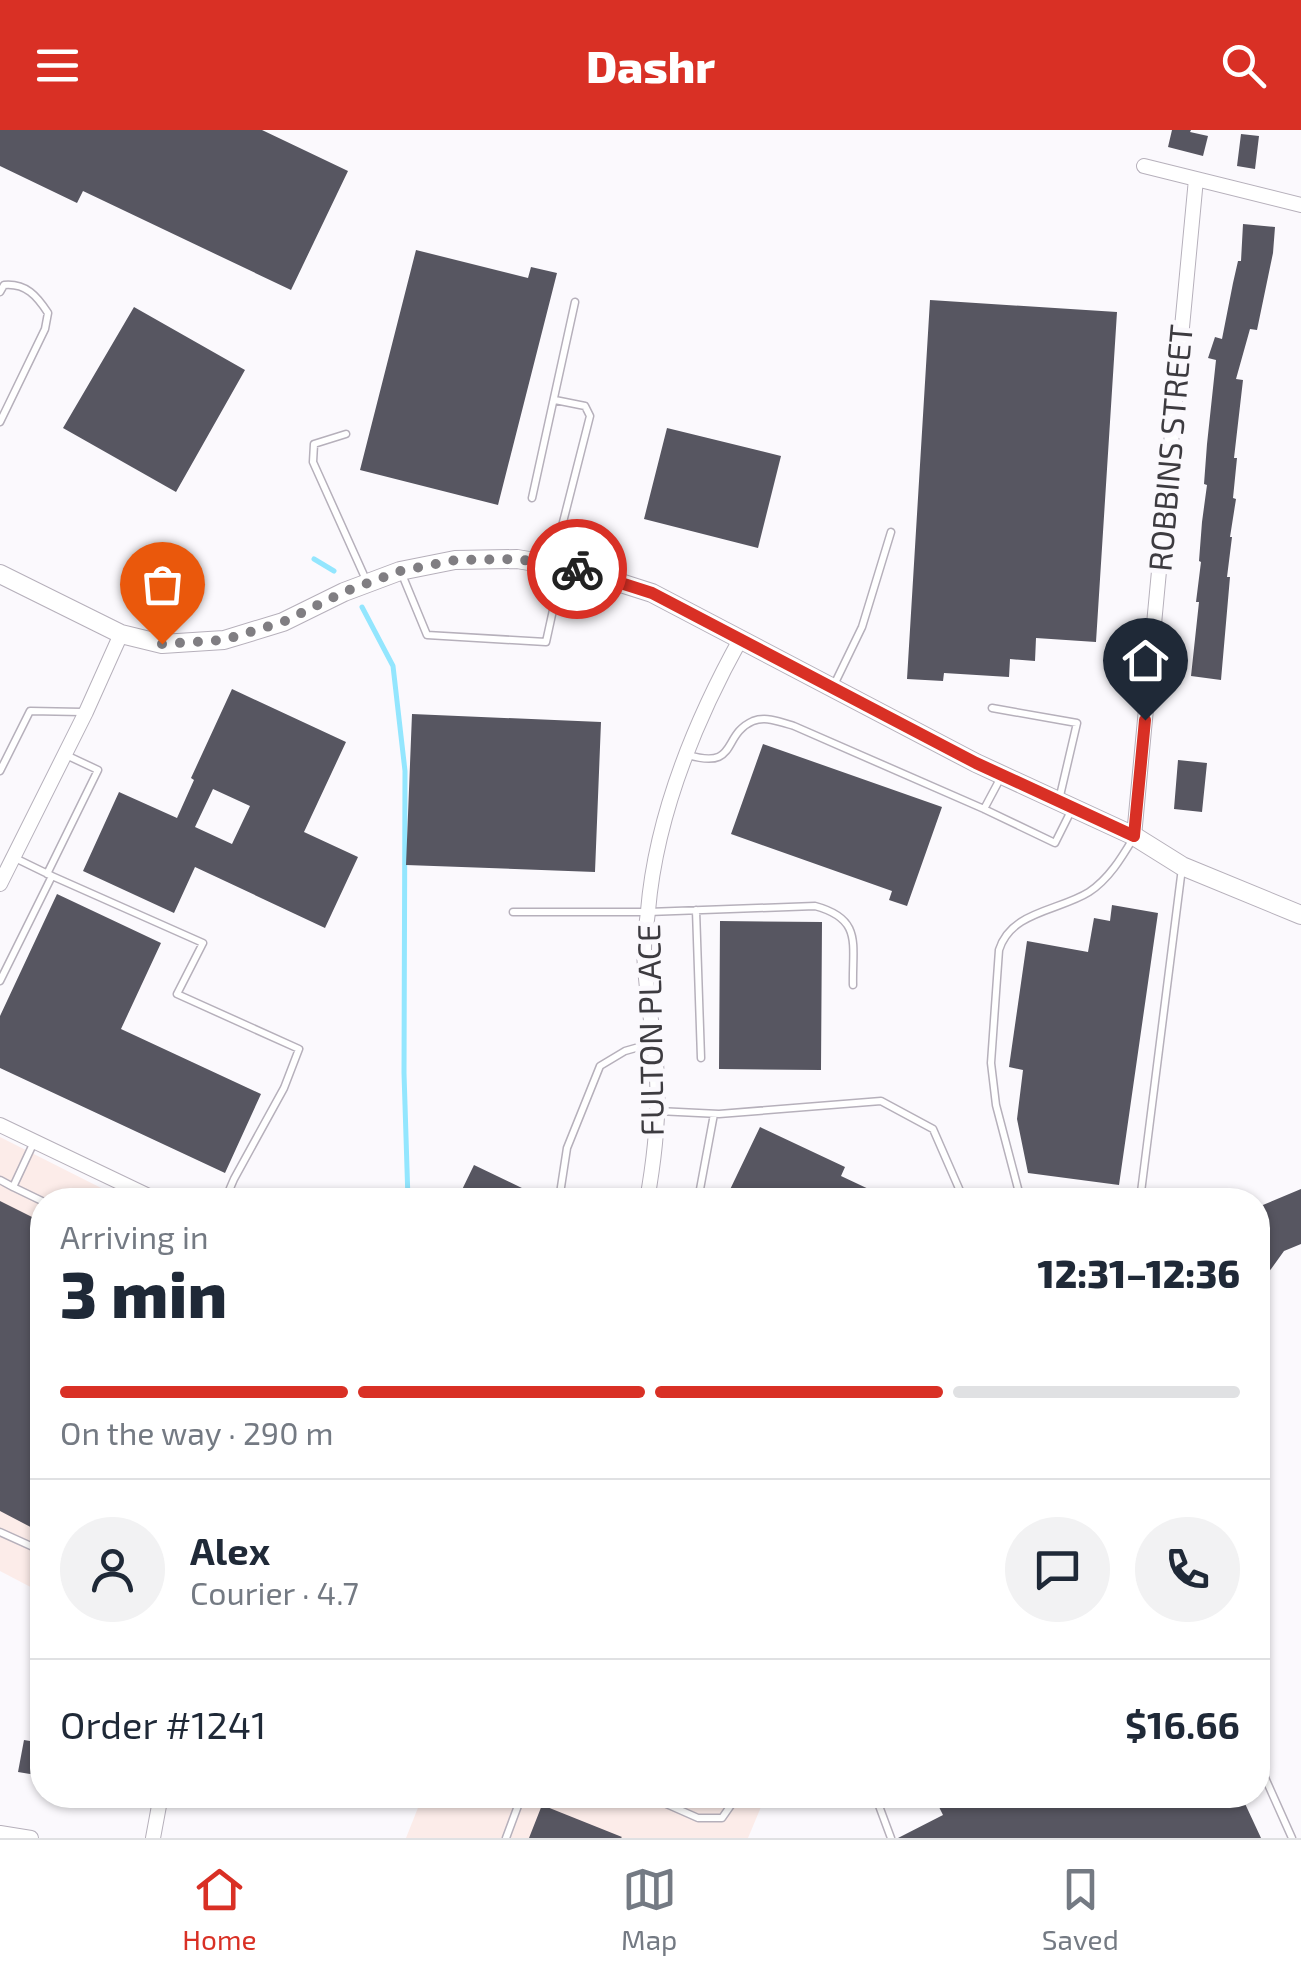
<!DOCTYPE html>
<html lang="en">
<head>
<meta charset="utf-8">
<style>
	body { margin:0; font-family:"Exo 2",sans-serif; background:#f2f2f3; color:#1f2937; height:100vh; display:flex; flex-direction:column; font-size:38px; white-space:nowrap }
	* { box-sizing:border-box; margin:0 }
	p { font-size:32px; color:#747a83 }
	.icon { flex:none; width:55px; height:55px; fill:none; stroke:currentColor; stroke-width:2; stroke-linecap:round; stroke-linejoin:round }
	.map { position:relative; flex:1; overflow:hidden }
	.side { position:absolute; left:30px; top:1058px; width:1240px; height:620px; display:flex; flex-direction:column; background:#fff; border-radius:40px; box-shadow:0 2px 8px #0004 }
	.side>* { flex:none }
	.pin { position:absolute; display:grid; place-items:center; width:85px; height:85px; color:#fff; margin:-102px -42px; border-radius:50% 50% 50% 0; rotate:-45deg; box-shadow:0 0 10px #0007 }
	.pin .icon { rotate:45deg }
	.courier { position:absolute; display:grid; place-items:center; width:100px; height:100px; margin:-50px; border:8px solid #d93025; border-radius:50%; background:#fff; color:#222; box-shadow:0 2px 12px #0007 }
	.summary em { font-style:normal; font-weight:800 }
	.summary div { display:flex; flex-direction:column-reverse }
	.summary { display:flex; align-items:center; justify-content:space-between; height:170px; padding:0 30px }
	h1 { font-size:65px; font-weight:800; line-height:75px }
	.bar { display:grid; grid-template-columns:repeat(4,1fr); gap:15px 10px; align-content:center; height:120px; padding:0 30px }
	.bar i { height:12px; border-radius:8px; background:#e0e1e3 }
	.bar .current { background:#d93025 }
	.bar p { grid-column:span 4 }
	.line { display:flex; align-items:center; gap:25px; padding:0 30px; border-top:2px solid #e0e1e3 }
	.line div { flex:1 }
	.round { display:grid; place-items:center; flex:none; width:105px; height:105px; border-radius:52px; background:#f2f2f3 }
	header { display:flex; justify-content:space-between; align-items:center; height:130px; padding:0 30px; background:#d93025; color:#fff; font-size:45px; font-weight:800 }
	.tabs { display:flex; justify-content:space-around; align-items:center; height:140px; border-top:2px solid #e0e1e3; background:#fff; font-size:28px; color:#747a83 }
	.tabs a { display:grid; justify-items:center; gap:5px }
	.tabs .current { color:#d93025 }
	.map>svg:first-child { display:block }
</style>
</head>
<body>
<header><svg class="icon" aria-label="menu" viewBox="0 0 24 24"><path d="M4 6h16M4 12h16M4 18h16"/></svg>Dashr<svg class="icon" aria-label="search" viewBox="0 0 24 24"><circle cx="10" cy="10" r="6"/><path d="M15 15l6 6"/></svg></header>
<div class="map">
<svg width="1301" height="1708" viewBox="0 0 1301 1708">
	<rect width="100%" height="100%" fill="#fbf9fd"/>
	<path fill="#fcece9" d="M0,1007l125,63h-83v393l-42,-22z
		M423,1665h343l-18,43h-342z"/>
	<g fill="none" stroke-linecap="round" stroke-linejoin="round">
		<path stroke="#93e6fe" stroke-width="5" d="M314,429l20,12
			M362,477l31,59 12,105 -1,302 4,127"/>
	</g>
	<path fill="#575661" fill-rule="evenodd" d="M0,0h262l86,41 -57,119 -208,-99 -6,12 -77,-37z
		M1172,0h19l-1,2 18,4 -5,20 -35,-9z
		M1241,4l18,2 -4,33 -18,-3z
		M1243,94l32,3 -2,26 -16,77 -7,-1 -14,50 7,1 -9,78h3l-4,40 3,1 -6,38h2l-5,40h3l-9,103 -30,-4 8,-74h-3l5,-40 -2,-1 3,-39 5,-37 -3,-1 3,-40 9,-84 -8,-2 7,-21 7,2 11,-56 5,-22h3z
		M416,120l112,28 3,-11 26,6 -59,232 -138,-35z
		M930,170l187,12 -21,330 -60,-4 -1,23 -25,-2 -1,18 -65,-4 -1,8 -36,-2z
		M134,177l111,63 -69,122 -113,-64z
		M667,298l114,28 -23,92 -114,-29z
		M232,559l114,53 -42,90 54,25 -33,71 -130,-61 -21,46 -91,-42 36,-79 58,26 17,-38 -3,-2zM213,659l37,17 -18,38 -37,-17z
		M412,584l189,8 -6,150 -189,-7z
		M763,614l179,63 -35,99 -18,-6 3,-9 -161,-57z
		M1178,630l29,3 -5,49 -28,-3z
		M57,764l104,49 -40,86 140,65 -36,79 -225,-105v-52z
		M1112,775l46,8 -39,272 -91,-12 -11,-54 6,-49 -14,-3 18,-126 61,11 6,-34 16,3z
		M720,791l102,1 -1,148 -102,-1z
		M760,997l85,40 -4,9 51,24h-167z
		M474,1035l50,24 -5,11h-62z
		M1301,1059v55l-17,7 -26,36v-80z
		M0,1071l42,21v311l-42,-22z
		M24,1610l18,3v33l-24,-4z
		M933,1665h308l20,43h-363l45,-23z
		M542,1675l80,32 -1,1h-92z"/>
	<g fill="none" stroke-linecap="round" stroke-linejoin="round">
		<g stroke="#b6b0bb" stroke-width="9">
			<path id="service" d="M0,162l4,-7c22,-2 33,11 44,28l-3,16 -45,93
				M346,304l-32,10 -1,18 54,120
				M532,368l43,-196
				M554,434l7,-34 29,-114 -5,-10 -30,-6
				M401,442l26,63 119,7 16,-73
				M833,557l29,-60 29,-95
				M992,578l85,15 -18,77
				M688,625c51,15 33,-20 65,-34 13,-5 28,1 41,5l190,83 71,34 16,-32
				M0,641l30,-60 52,1
				M984,679l16,-30
				M47,744l51,-104 -32,-15
				M52,746l151,67 -26,51 122,55 -15,39 -50,91 -9,21
				M696,780l5,148
				M513,782h135l167,-6c48,13 37,38 38,79
				M0,851l52,-105 -37,-18
				M658,981l61,3 162,-13 52,28 31,71
				M34,1012l-21,45 29,14
				M0,1050l13,7
				M559,1070l8,-52 33,-82 25,-15 28,-8
				M698,1070l16,-86
				M1021,1070l-25,-95 -5,-42 8,-113c12,-39 60,-39 90,-58 20,-13 33,-35 45,-55
				M1140,1070l42,-332
				M0,1402l42,19
				M1258,1632l34,76
				M646,1665l52,23h24l16,-23
				M875,1665l16,43
				M506,1708l16,-43"/>
		</g>
		<g stroke="#b6b0bb" stroke-width="16">
			<path id="minor" d="M1144,36l157,39
				M1134,706l62,-657
				M0,754l86,-172 35,-78
				M0,995l157,75
				M647,1070c7,-39 12,-82 10,-122 -2,-43 -12,-86 -13,-129 0,-13 3,-26 4,-38 8,-96 47,-190 93,-273
				M0,1703l31,5
				M153,1708l8,-43"/>
		</g>
		<g stroke="#b6b0bb" stroke-width="20">
			<path id="tertiary" d="M0,444l121,60 41,10 62,-4 59,-18 61,-30 56,-21 55,-11 62,-1 60,10 75,24 324,170 158,73 48,30 119,49"/>
		</g>
		<use href="#service" stroke="#fff" stroke-width="6"/>
		<use href="#minor" stroke="#fff" stroke-width="14"/>
		<use href="#tertiary" stroke="#fff" stroke-width="18"/>
	</g>
	<g fill="none" stroke-linecap="round" stroke-linejoin="round">
		<path stroke="#807e82" stroke-width="10" stroke-dasharray="0 18" d="M162,514l62,-4 59,-18 61,-30 56,-21 56,-11 61,-1 60,10"/>
		<path stroke="#d93025" stroke-width="12" d="M577,439l75,24 324,170 158,73 11,-116"/>
	</g>
	<g text-anchor="middle" stroke-width="10" stroke-linejoin="round" paint-order="stroke">
		<g font-size="32" fill="#3d3b40" stroke="#fbf9fd">
			<text transform="translate(1171 318) rotate(-85)" y="11">ROBBINS STREET</text>
			<text transform="translate(651 900) rotate(-91)" y="11">FULTON PLACE</text>
		</g>
	</g>
</svg>
<div class="pin" style="left:162px;top:514px;background:#ea580c"><svg class="icon" aria-label="bag" viewBox="0 0 24 24"><path d="M5 8h14l-1 12H6zM9 8a3 3 0 0 1 6 0"/></svg></div>
<div class="pin" style="left:1145px;top:590px;background:#1f2937"><svg class="icon" aria-label="home" viewBox="0 0 24 24"><path d="M3 11l9-7 9 7M6 9v11h12V9"/></svg></div>
<div class="courier" style="left:577px;top:439px"><svg class="icon" aria-label="bike" viewBox="0 0 24 24"><circle cx="6" cy="16" r="4"/><circle cx="18" cy="16" r="4"/><path d="M6 16l4-8h5l3 8M10 8l3 8H6M13 5h3"/></svg></div>
<section class="side">
<div class="summary"><div><h1>3 min</h1><p>Arriving in</p></div><em>12:31–12:36</em></div>
<div class="bar"><i class="current"></i><i class="current"></i><i class="current"></i><i></i><p>On the way · 290 m</p></div>
<div class="line" style="height:180px"><a class="round"><svg class="icon" aria-label="person" viewBox="0 0 24 24"><circle cx="12" cy="8" r="4"/><path d="M4 21q1-7 8-7t8 7"/></svg></a><div><b>Alex</b><p>Courier · 4.7</p></div><a class="round"><svg class="icon" aria-label="chat" viewBox="0 0 24 24"><path d="M4 5h16v11H9l-5 4z"/></svg></a><a class="round"><svg class="icon" aria-label="phone" viewBox="0 0 24 24"><path d="M5 4h4l2 5-3 2q2 4 5 5l2-3 5 2v4C11 20 4 13 5 4z"/></svg></a></div>
<div class="line" style="height:130px"><div>Order #1241</div><b>$16.66</b></div>
</section>
</div>
<nav class="tabs">
<a class="current"><svg class="icon" aria-label="home" viewBox="0 0 24 24"><path d="M3 11l9-7 9 7M6 9v11h12V9"/></svg>Home</a>
<a><svg class="icon" aria-label="map" viewBox="0 0 24 24"><path d="M3 6l6-2 6 2 6-2v14l-6 2-6-2-6 2zM9 4v14M15 6v14"/></svg>Map</a>
<a><svg class="icon" aria-label="saved" viewBox="0 0 24 24"><path d="M7 4h10v16l-5-4-5 4z"/></svg>Saved</a>
</nav>
</body>
</html>
